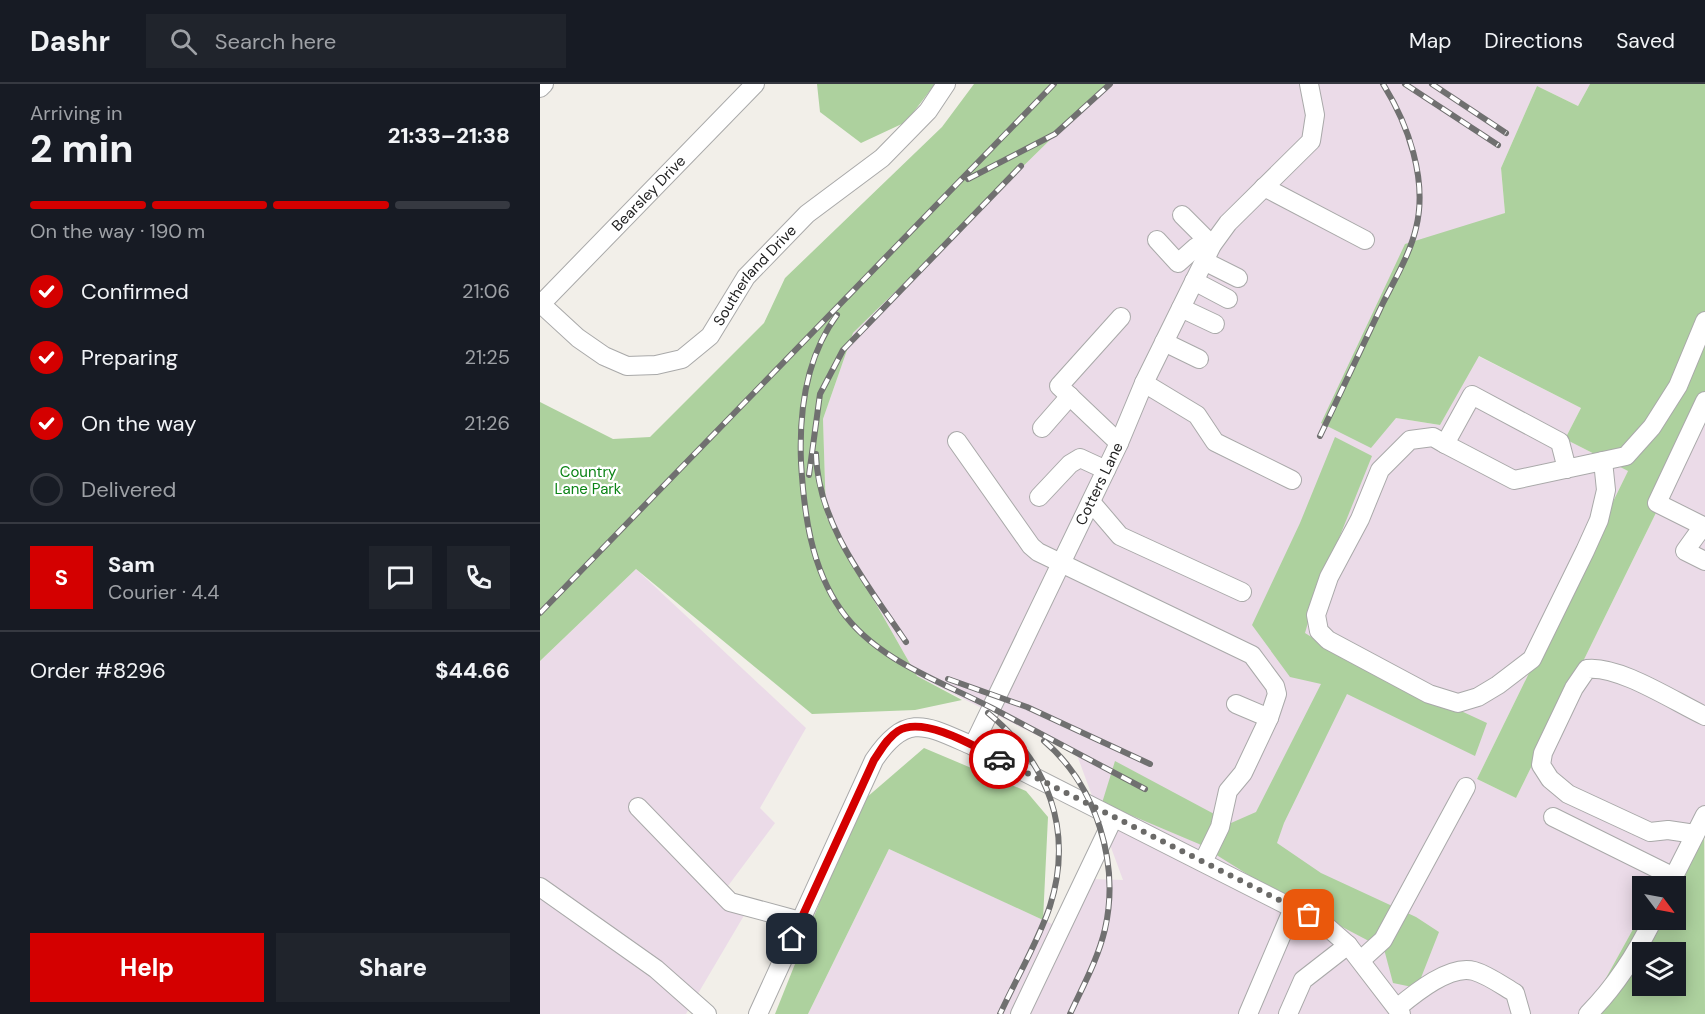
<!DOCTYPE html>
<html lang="en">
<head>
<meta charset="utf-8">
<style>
	body { margin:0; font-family:"DM Sans",sans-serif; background:#20242c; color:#f1f3f6; height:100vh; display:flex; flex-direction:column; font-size:22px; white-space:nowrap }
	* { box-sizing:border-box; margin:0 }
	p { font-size:20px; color:#9ea1a6 }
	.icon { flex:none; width:33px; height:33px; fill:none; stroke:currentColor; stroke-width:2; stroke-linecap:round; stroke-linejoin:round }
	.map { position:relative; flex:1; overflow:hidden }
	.sheet { display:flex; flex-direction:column; background:#171b24; width:540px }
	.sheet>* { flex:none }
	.needle { width:39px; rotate:122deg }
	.fabs { position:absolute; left:1092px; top:792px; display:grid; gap:12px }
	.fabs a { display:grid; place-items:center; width:54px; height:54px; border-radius:0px; background:#171b24; box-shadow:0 3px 15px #0003; font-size:30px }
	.pin { position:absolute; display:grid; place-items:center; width:51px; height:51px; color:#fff; margin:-26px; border-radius:12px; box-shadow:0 3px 9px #0006 }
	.courier { position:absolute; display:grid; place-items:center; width:60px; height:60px; margin:-30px; border:4px solid #d40000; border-radius:50%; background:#fff; color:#222; box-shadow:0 2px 8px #0007 }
	.summary em { font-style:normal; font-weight:800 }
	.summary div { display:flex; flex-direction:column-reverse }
	.summary { display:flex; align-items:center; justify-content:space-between; height:102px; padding:0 30px }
	h1 { font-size:39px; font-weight:800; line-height:45px }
	.bar { display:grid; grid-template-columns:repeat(4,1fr); gap:9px 6px; align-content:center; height:72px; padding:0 30px }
	.bar i { height:8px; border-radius:4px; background:#363941 }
	.bar .on { background:#d40000 }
	.bar p { grid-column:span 4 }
	.line { display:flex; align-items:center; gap:15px; padding:0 30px; border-top:2px solid #363941 }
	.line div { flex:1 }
	.round { display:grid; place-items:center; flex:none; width:63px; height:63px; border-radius:0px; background:#20242c }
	ol { padding:0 30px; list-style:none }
	li { display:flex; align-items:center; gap:18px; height:66px }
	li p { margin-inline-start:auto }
	li .icon { padding:6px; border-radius:50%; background:#d40000; color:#fff; stroke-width:4 }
	li:last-child { color:#9ea1a6 }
	li i { width:33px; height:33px; border:3px solid #363941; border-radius:50% }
	.button { display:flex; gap:12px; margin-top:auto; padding:12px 30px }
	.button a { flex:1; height:69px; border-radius:0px; background:#d40000; color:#fff; font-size:24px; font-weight:800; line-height:69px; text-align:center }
	.button a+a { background:#20242c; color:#f1f3f6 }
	header { display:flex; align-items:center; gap:36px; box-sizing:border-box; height:84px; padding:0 30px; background:#171b24; border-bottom:2px solid #363941 }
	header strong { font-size:28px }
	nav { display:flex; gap:33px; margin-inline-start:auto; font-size:21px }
	.search { width:420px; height:54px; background:#20242c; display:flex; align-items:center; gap:15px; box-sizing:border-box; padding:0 21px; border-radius:0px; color:#9ea1a6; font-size:22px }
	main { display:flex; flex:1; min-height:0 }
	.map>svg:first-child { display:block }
</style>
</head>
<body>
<header>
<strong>Dashr</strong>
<div class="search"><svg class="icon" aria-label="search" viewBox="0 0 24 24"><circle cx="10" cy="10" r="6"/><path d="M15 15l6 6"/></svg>Search here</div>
<nav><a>Map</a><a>Directions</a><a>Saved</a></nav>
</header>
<main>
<section class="sheet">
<div class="summary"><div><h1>2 min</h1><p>Arriving in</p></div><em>21:33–21:38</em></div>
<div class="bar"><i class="on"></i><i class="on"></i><i class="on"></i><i></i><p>On the way · 190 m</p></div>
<ol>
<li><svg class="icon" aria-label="check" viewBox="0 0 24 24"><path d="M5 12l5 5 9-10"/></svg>Confirmed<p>21:06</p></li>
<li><svg class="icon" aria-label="check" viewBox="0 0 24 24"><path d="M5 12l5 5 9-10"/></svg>Preparing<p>21:25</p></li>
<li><svg class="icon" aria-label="check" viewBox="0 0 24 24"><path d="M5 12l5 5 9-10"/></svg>On the way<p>21:26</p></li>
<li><i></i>Delivered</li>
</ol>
<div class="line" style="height:108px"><b class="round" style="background:#d40000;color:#fff">S</b><div><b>Sam</b><p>Courier · 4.4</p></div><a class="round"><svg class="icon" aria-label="chat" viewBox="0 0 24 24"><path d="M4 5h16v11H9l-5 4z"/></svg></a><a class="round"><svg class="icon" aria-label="phone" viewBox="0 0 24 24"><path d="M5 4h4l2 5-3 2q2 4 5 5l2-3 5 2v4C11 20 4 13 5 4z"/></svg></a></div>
<div class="line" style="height:78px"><div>Order #8296</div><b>$44.66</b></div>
<div class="button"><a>Help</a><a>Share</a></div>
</section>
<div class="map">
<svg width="1165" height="930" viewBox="0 0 1165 930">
	<rect width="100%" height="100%" fill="#f2efe9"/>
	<path fill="#ebdbe8" d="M567,0h483l-12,22 -41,-20 -36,82 4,45 -32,12 -77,193 44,7 38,-69 103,52 -16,31 63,32 -151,308 39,19 189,-385v397l-2,-4 -45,80h-16v27l-56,101h-778l81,-165 176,81 24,-51 34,1 -46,-125 -160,-79 -91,-160 -3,-97 30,-86z
		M96,485l170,159 -46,80 15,15 -47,63 21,21 -63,107h-146v-353z"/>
	<path fill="#add19e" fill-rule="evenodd" d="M277,0h118l-29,38 -45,21 -41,-31z
		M434,0h133l-254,249 -30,86 3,97 91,160 45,24 -47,10 -103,4 -176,-145 -96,92v-259l73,37 37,-2 114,-114 21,-45 157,-151z
		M1050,0h115v329l-189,385 -39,-19 151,-308 -63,-32 16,-31 -102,-52 -39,69 -44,-7 -25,30 -50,-25 84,-179 100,-31 -4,-45 36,-82 41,20z
		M795,353l37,19 -57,142 -10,35 37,23 145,67 -12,33 -128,-62 -63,129 -7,20 44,30 95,44 23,15 -22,56 -24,-5 -9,-34 -110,-58 -75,-47 -97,-41 13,-42 116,62 25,-11 65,-128 -31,-7 -38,-52 48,-102z
		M384,664l102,43 22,26 -5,103 -154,-71 -81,165h-33l84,-210z
		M1164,721l1,209h-119l56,-101v7h34v-34h-18zM1102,868h34v34h-34z"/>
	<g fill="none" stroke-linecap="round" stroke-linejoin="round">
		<g stroke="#a9a9a9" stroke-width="20">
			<g id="minor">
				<path d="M0,4l4,-4"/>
				<path d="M724,103l101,53"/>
				<path d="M642,131l30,30"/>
				<path d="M617,156l21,23 18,-16 10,10"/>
				<path d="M664,177l34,17"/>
				<path d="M654,197l34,18"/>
				<path id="s1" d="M0,219l38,35 26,18 23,10 29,-1 26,-6 28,-23 36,-59 61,-63 75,-56 46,-47 18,-27"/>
				<path id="s2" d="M2,219l213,-219"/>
				<path d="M641,224l34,16"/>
				<path d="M624,258l35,17"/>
				<path d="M604,299l53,32 18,27 77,38"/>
				<path d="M502,344l28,-32"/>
				<path d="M417,357l74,105 7,6 214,103 23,31 2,8 -8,24 -26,55 -15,18 -8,36 -17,35"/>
				<path d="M579,359l-60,-57 62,-69"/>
				<path d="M905,360l-12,-7 -23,3 -30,30 -20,49 -31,58 -13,38 3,16 9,9 101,54 29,9 20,-6 20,-12 34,-26 53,-108 14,-31 7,-30 -3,-29"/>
				<path d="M1027,385l-7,-27 -88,-47 -27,49 69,36 112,-24 26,-29 26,-41 27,-65"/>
				<path d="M499,413l31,-33 10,-6 26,12"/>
				<path d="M551,418l29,34 122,56"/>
				<path d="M1163,442l-46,-23 48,-102"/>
				<path d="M1165,443l-2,-1 -18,25 20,10"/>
				<path d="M696,620l33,14"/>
				<path id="s3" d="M433,662l146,-303 25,-60 68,-138 16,-22 83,-82 4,-26 -6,-31"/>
				<path d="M98,723l92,95 70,19"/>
				<path d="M1013,733l121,60"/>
				<path d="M1155,750l-27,-4 -18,2 -82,-38 -18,-15 -9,-14 2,-12 31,-65 13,-19c32,-4 88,33 118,47"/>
				<path d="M1129,802l36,-71"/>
				<path d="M0,803l116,82 51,45"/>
				<path d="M821,876l22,-20 83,-153"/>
				<path d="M857,924c17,-14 53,-44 77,-37 14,4 29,15 41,22l6,21"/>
				<path d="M218,930l116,-254c33,-49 53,-34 99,-14l351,178 24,21 53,69"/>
				<path d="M480,930l93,-195"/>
				<path d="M708,930l46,-108"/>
				<path d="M748,930l15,-34 45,-35"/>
				<path d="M1048,930c28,-28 47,-59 65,-94"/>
			</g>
		</g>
		<use href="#minor" stroke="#fff" stroke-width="18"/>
		<g stroke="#707070" stroke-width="6">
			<path id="rail" d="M865,0l93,61
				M892,0l74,49
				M428,95l87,-45 55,-50
				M297,231c-31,42 -38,97 -36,147 3,52 10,105 40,148 35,50 99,71 151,98 51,27 102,54 153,81
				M780,352c21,-44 42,-89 63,-133 12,-24 27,-49 33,-75 12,-48 -8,-104 -33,-144
				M276,370c2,71 52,131 90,188
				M269,391l11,-81 23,-44 178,-184
				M0,529l514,-529
				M408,595l79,28 123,57
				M448,629c60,49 86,117 62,193 -11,34 -35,75 -50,108
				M504,657c52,44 76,122 61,188 -7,30 -22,57 -35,85"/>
		</g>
		<use href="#rail" stroke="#fff" stroke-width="4" stroke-dasharray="11" stroke-linecap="butt"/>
	</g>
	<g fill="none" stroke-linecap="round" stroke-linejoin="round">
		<path stroke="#6b6a68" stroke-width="6" stroke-dasharray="0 10.8" d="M459,675l310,156"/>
		<path stroke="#d40000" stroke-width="8" d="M252,855l82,-179c7,-10 13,-22 24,-29 25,-16 78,16 101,28"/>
	</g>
	<g text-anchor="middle" stroke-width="4.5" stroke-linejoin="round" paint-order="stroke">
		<g font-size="15" fill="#222" stroke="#fff">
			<text dy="5" stroke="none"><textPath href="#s2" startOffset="153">Bearsley Drive</textPath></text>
			<text dy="5" stroke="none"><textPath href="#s1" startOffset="276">Southerland Drive</textPath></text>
			<text dy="5" stroke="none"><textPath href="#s3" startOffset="291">Cotters Lane</textPath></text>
		</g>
		<g font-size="15" fill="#0c8416" stroke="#fff">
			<text x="48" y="393">Country<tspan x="48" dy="17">Lane Park</tspan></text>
		</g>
	</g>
</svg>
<div class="fabs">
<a><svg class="needle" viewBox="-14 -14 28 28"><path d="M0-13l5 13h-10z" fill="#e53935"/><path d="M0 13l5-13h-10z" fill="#9ea1a6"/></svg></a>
<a><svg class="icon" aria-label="layers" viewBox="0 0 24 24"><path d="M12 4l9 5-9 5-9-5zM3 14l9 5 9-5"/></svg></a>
</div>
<div class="pin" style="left:769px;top:831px;background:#ea580c"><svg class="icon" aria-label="bag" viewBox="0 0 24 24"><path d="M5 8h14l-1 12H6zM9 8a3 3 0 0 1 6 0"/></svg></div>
<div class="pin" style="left:252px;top:855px;background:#1f2937"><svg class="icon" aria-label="home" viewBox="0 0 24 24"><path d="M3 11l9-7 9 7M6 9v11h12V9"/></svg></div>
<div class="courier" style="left:459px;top:675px"><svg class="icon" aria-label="car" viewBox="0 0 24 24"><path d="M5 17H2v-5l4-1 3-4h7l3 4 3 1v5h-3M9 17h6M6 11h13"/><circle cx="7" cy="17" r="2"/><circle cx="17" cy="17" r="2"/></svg></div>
</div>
</main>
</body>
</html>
